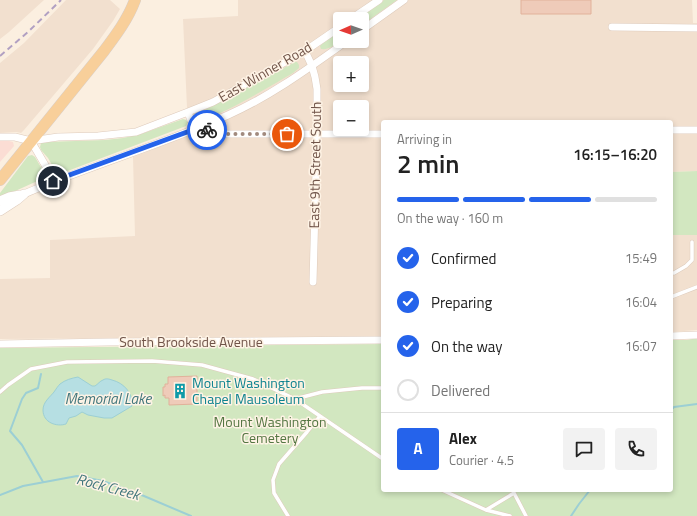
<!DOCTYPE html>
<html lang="en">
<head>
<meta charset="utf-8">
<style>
	body { margin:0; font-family:"Titillium Web",sans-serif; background:#f2f2f2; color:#222; height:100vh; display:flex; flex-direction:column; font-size:15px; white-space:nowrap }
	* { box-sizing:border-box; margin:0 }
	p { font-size:13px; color:#767676 }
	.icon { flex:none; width:22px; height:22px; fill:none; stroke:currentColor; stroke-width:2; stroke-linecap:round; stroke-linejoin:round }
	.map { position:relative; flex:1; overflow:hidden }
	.panel { position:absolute; left:381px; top:120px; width:292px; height:372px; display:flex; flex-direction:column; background:#fff; border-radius:4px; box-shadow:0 2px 6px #0003 }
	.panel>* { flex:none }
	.needle { width:26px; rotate:268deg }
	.controls { position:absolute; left:333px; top:12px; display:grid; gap:8px }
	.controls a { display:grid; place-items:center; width:36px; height:36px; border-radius:4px; background:#fff; box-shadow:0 2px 6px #0003; font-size:20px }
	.pin { position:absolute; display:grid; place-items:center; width:34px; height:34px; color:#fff; margin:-17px; border:2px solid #fff; border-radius:50%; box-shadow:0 1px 4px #0007 }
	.courier { position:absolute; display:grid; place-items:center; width:40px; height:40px; margin:-20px; border:3px solid #2563eb; border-radius:50%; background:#fff; color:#222; box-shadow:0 1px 5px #0007 }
	.summary em { font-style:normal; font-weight:600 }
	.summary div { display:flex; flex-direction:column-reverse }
	.summary { display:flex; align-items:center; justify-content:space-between; height:68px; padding:0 16px }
	h1 { font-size:26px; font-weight:600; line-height:30px }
	.bar { display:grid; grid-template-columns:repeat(4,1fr); gap:6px 4px; align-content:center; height:48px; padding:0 16px }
	.bar i { height:5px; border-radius:3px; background:#e0e0e0 }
	.bar .active { background:#2563eb }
	.bar p { grid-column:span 4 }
	.line { display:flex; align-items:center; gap:10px; padding:0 16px; border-top:1px solid #e0e0e0 }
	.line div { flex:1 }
	.round { display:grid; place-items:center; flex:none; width:42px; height:42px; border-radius:4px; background:#f2f2f2 }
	ol { padding:0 16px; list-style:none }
	li { display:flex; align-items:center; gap:12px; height:44px }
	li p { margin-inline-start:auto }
	li .icon { padding:4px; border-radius:50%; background:#2563eb; color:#fff; stroke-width:4 }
	li:last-child { color:#767676 }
	li i { width:22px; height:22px; border:2px solid #e0e0e0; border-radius:50% }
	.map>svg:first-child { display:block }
</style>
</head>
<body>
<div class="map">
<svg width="697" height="516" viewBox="0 0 697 516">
	<rect width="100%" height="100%" fill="#fbefe0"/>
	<path fill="#f2e0cf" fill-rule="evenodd" d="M0,0h44l-35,32 -9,7z
		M66,0h44l10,9 -7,12 -20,28 -69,81 -3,3 -4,-1 -17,1v-70l24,-20z
		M238,0h454l1,23h4v148l-26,1v-50h-288v214l-383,3v-60l50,-1v-38l85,-4 -2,-79 63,-24 -9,-25 -4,-89 55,-3zM340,19h22v22h-22zM340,63h22v22h-22zM340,107h22v22h-22z
		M671,235h26v95l-26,2z"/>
	<path fill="#fbddd4" d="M0,141h9l4,1 1,4 -14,16z"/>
	<path fill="#d2e7c0" d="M384,0h13l-35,25v-6h-5z
		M340,31v10c-5,4 -11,9 -19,8l-1,-3 3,-3z
		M295,62h2l2,3v3l-6,5c-16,9 -82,50 -96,46v-4l2,-2z
		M183,119l3,1 2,2 -2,4 -121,46h-4l-6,-2 -7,-12 -7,-8 -1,-3 1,-4 4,-1 60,-2 18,-2 18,-4z
		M32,155l3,2 10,17 -1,4 -42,19 -2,-1v-3l28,-37z
		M697,171v64h-26v-63z
		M697,338v178h-697v-168l383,-4v146h288v-150h16z"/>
	<path fill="#b6dfe3" stroke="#9ccfd4" d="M78,377l14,9h3c3,-2 5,-5 8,-6 3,-2 6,-1 9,0 12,3 21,13 20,26l-20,12h-8l-16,-3 -6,-3 -6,4 -7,2 -3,6c-9,3 -23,-1 -23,-14 0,-8 7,-13 11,-18 2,-3 4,-6 6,-8 5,-4 12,-6 18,-7z"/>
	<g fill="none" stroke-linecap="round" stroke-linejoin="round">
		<path stroke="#9ccfd4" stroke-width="2" d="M41,374l-3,14 -12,5 -4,6 -12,32 12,14 21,37
			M671,410l3,-3 23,-3
			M0,495l23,-9 54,-10 26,5 41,15 47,20
			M571,516l8,-12 11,-14"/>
	</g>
	<path fill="#efcbb9" stroke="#e1b19a" d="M521,0h70v14h-70z
		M197,376v28l-28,1v-7h-4v-3l-2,1v-9h2v-3h3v-7z"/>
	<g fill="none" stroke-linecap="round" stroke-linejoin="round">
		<g stroke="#decbbc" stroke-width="4.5">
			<path id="service" d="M671,273h3l12,-7 6,-6v-18
				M671,297l26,-10
				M0,392l8,-7 23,-16 36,-7 85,-1 50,4 51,14 42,20 88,60
				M295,399l27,-7 40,-4h21
				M442,490l44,20 28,-17 12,23
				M486,510l24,6
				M288,516l-14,-23 -1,-13 6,-16 28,-32 13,-16"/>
		</g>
		<g stroke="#decbbc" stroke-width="8">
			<path id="minor" d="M351,19l28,-19
				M612,27l85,1
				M362,30l42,-30
				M305,51l7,15 3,11 2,12v45l-4,148
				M188,112l6,17
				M198,128l13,4 17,2h155
				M671,130h26
				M0,137h15l16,4 17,29 5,11
				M31,141l27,-4 40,-1 38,-4 52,-20 25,-10 92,-51 35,-24
				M24,194c67,-29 138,-49 204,-79 43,-19 81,-47 119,-74
				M671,336l26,-1
				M0,344l108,-2 275,-2"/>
		</g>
		<g stroke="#decbbc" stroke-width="10">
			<path id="tertiary" d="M0,201l9,-4 11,-2
				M0,211l17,-11 7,-6"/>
		</g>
		<g stroke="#d7cfcc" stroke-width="12">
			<path id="primary" d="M0,180l104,-129c12,-16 24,-32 31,-51"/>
		</g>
		<use href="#service" stroke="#fff" stroke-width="3.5"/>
		<use href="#minor" stroke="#fff" stroke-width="7"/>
		<use href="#tertiary" stroke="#fff" stroke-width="9"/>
		<use href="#primary" stroke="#f8cf9a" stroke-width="11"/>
		<path stroke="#b1a0c2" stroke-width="2" stroke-dasharray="6 4" stroke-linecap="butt" d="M0,56l28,-24 33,-32"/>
	</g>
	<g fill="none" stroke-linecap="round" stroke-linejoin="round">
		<path stroke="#a18a7e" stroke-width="4" stroke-dasharray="0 7.2" d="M207,130l21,4h59"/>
		<path stroke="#2563eb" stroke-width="5" d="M53,181l145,-53 9,2"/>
	</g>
	<defs>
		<g id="building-bare" transform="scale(1.2)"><path d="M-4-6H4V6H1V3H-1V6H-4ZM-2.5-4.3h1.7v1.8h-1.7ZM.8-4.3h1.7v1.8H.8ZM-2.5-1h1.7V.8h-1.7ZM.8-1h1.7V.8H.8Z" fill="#0f9aa8" stroke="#fef3e5" stroke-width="2.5" paint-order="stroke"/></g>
	</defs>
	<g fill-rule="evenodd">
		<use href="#building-bare" x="180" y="391"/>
	</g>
	<g text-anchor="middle" stroke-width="3" stroke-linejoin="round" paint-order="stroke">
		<g font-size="14" fill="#705449" stroke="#fef3e5">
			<text transform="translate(265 72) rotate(-30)" y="5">East Winner Road</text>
			<text transform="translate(315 165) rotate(-89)" y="5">East 9th Street South</text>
			<text x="191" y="347">South Brookside Avenue</text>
		</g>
		<g font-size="14" fill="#0d838f" stroke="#fef3e5" text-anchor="start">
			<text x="192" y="388">Mount Washington<tspan x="192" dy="16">Chapel Mausoleum</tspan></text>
		</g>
		<g font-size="14" fill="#547642" stroke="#fef3e5">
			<text x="270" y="427">Mount Washington<tspan x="270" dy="16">Cemetery</tspan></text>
		</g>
		<g font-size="15" font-style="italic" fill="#41767c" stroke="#fef3e5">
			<text x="108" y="404">Memorial Lake</text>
			<text transform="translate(108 487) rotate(15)" y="5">Rock Creek</text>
		</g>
	</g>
</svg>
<div class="controls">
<a><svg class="needle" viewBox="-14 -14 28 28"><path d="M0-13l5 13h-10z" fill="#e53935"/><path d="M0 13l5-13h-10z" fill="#767676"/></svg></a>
<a>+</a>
<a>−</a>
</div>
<div class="pin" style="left:287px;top:134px;background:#ea580c"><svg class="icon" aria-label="bag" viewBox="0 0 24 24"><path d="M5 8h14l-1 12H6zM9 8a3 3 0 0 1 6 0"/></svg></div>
<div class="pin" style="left:53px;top:181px;background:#1f2937"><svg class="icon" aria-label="home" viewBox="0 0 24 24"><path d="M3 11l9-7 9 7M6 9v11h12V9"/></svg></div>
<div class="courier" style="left:207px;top:130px"><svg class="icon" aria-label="bike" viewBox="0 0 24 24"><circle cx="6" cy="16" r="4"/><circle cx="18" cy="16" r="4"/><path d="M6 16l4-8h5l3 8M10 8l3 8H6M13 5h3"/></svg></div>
<section class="panel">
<div class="summary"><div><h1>2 min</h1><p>Arriving in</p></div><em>16:15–16:20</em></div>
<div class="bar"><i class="active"></i><i class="active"></i><i class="active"></i><i></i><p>On the way · 160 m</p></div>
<ol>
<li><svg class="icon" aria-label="check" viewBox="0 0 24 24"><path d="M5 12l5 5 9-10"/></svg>Confirmed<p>15:49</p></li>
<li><svg class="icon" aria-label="check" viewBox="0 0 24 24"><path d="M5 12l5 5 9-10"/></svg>Preparing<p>16:04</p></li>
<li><svg class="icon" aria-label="check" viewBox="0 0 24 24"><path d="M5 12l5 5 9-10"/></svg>On the way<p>16:07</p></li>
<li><i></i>Delivered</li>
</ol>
<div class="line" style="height:72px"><b class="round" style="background:#2563eb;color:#fff">A</b><div><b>Alex</b><p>Courier · 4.5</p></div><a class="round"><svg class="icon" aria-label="chat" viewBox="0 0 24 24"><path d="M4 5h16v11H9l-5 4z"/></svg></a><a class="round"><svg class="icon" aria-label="phone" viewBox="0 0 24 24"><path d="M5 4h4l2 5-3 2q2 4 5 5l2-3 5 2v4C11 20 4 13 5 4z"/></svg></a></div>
</section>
</div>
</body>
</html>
